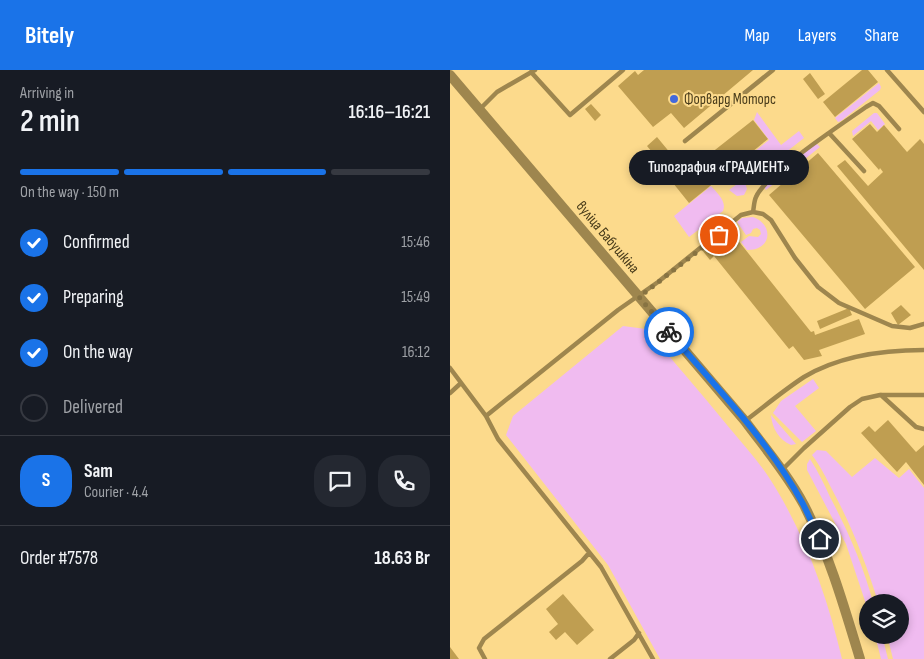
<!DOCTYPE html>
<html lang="en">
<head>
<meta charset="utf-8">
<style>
	body { margin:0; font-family:"Sofia Sans Condensed",sans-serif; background:#242831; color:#f1f3f6; height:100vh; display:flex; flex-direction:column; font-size:19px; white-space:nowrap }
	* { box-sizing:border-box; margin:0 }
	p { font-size:16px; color:#9ea1a6 }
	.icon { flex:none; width:28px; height:28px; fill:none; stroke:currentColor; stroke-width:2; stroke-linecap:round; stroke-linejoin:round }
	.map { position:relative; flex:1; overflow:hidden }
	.sheet { display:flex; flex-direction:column; background:#171b24; width:450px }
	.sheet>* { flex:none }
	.buttons { position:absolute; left:409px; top:524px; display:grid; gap:10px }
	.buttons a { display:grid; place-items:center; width:50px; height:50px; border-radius:50%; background:#171b24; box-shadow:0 2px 8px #0003; font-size:25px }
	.pin { position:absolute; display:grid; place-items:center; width:42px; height:42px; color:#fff; margin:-21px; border:2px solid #fff; border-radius:50%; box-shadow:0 1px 5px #0007 }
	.courier { position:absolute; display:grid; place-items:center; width:50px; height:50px; margin:-25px; border:4px solid #1a73e8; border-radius:50%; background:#fff; color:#222; box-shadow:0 1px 6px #0007 }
	.bubble { position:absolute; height:35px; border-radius:18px; background:#171b24; box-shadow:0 2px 8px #0003; font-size:16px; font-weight:600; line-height:35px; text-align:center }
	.summary em { font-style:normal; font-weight:600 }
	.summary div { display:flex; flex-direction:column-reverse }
	.summary { display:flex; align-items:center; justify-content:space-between; height:85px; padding:0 20px }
	h1 { font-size:32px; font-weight:600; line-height:38px }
	.bar { display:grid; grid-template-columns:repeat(4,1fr); gap:8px 5px; align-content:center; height:60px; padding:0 20px }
	.bar i { height:6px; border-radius:4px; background:#363941 }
	.bar .current { background:#1a73e8 }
	.bar p { grid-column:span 4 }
	.line { display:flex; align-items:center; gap:12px; padding:0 20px; border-top:1px solid #363941 }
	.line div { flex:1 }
	.round { display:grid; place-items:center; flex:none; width:52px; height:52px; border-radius:20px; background:#242831 }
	ol { padding:0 20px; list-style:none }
	li { display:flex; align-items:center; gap:15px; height:55px }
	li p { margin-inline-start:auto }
	li .icon { padding:5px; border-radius:50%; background:#1a73e8; color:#fff; stroke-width:4 }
	li:last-child { color:#9ea1a6 }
	li i { width:28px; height:28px; border:2px solid #363941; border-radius:50% }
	header { display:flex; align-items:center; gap:30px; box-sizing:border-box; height:70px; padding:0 25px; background:#1a73e8; color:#fff }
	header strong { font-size:24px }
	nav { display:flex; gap:28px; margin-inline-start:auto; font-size:18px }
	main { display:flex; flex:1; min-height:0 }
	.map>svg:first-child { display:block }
</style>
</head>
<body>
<header>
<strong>Bitely</strong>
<nav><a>Map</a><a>Layers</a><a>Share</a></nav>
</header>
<main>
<section class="sheet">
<div class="summary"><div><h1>2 min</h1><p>Arriving in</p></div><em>16:16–16:21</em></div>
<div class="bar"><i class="current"></i><i class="current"></i><i class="current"></i><i></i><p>On the way · 150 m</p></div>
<ol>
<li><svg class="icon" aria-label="check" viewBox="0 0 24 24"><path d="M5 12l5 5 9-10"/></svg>Confirmed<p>15:46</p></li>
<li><svg class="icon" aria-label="check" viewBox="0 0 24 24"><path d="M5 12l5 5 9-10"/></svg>Preparing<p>15:49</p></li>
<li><svg class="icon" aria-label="check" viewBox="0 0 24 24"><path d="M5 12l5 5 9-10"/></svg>On the way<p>16:12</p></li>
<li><i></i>Delivered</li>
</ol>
<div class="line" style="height:90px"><b class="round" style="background:#1a73e8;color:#fff">S</b><div><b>Sam</b><p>Courier · 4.4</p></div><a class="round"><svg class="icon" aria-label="chat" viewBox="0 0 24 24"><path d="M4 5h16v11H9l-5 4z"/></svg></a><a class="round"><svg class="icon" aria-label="phone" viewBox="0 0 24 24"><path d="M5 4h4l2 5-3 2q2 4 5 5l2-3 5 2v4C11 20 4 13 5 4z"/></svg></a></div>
<div class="line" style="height:65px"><div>Order #7578</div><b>18.63 Br</b></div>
</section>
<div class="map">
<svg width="474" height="589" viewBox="0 0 474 589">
	<rect width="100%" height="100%" fill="#fcda8c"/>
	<path fill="#f0bbf0" d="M429,13l2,4 -1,3 -39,31 -3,1 -3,-4z
		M307,42l24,33 18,-14 5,7 -33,26h-6l-10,-13 14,-11 -15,-20z
		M424,43h3l8,11 -7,6 -7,-9 -18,15 -1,-5z
		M367,74l3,3 -54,43 -2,-3 2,-4 48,-38z
		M294,109l3,10 -3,6 -7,1 -8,-6z
		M261,116c6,7 16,15 12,25l-34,26 -15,-21z
		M303,147c22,8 18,34 -6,33l-6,-8 8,-6 9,1 3,-3 -1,-4 -3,-2 -4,1 -2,4 -5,2 -9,-13 5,-4z
		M173,256l23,3c27,32 55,64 81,96 14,17 29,33 41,51 36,55 59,119 74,183h-182l-52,-94 -102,-130 7,-19z
		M363,309l6,9 -24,18 21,25 -14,11 -29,-29 8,-12z
		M321,345l25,29 -5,1c-12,-5 -19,-17 -20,-30z
		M367,380l9,1 26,26 23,-19 24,20 10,-9 15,19v171h-31l-6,-24h13v-33h-22c-11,-36 -24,-70 -41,-103 -8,-15 -15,-31 -25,-44z
		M360,389c8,12 14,25 20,38 18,34 33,68 43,105h-5l-1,5 -21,-63 -39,-74v-6z
		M425,565h7l6,24h-7z"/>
	<path fill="#bf9e51" d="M194,0h109l-69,58 -13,-15 -18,14 -35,-41 17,-15 3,4z
		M412,0h6l10,12 -43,35 -12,-15z
		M360,3l15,21 -7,5 -15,-20z
		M141,34l10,11 -6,6 -10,-12z
		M303,50l15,19 -79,64 -16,-20z
		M420,54l7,8 7,-7 23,27 13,-13 4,5v126l-87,-104 8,-6 23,26 15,-14 -3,-4 -1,2 -27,-31z
		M207,67l19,23 -10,9 -19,-23z
		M368,83l97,114 -50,42 -96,-114z
		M283,164l78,98 3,-1 1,4 44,-16 6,15 -46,16 3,6 -18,4 -11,-14 -4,3 -75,-93 -4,4 -8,-10 12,-10 2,3 8,-6 2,2z
		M451,235l10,10 -13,10 -7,-12z
		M399,238l3,7 -32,14 -3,-8z
		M438,350l28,32 8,-7v40l-18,-23 -9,10 -36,-39 8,-7 6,6z
		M113,524l31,36 -17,15 -12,-13 -9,8 -7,-8 9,-8 -12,-15z
		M0,577l9,12h-9z"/>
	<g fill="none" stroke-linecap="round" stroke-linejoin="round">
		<path stroke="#9e864e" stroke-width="4.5" d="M437,0l37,42
			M81,2l39,43 53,-45
			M29,40l18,-18 38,-22
			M380,64l34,37
			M235,71l88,-71
			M303,142c1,-5 1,-11 3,-15 11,-24 86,-73 110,-90l7,-4 6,3 20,23
			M0,298l36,48 12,23 103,128 52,92
			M0,323l11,-10
			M431,325l35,32 8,2
			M36,346l132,-106 40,-28 83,-67 12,-3 10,2 8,6 24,38 23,29 21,16 53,23 18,2 14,-4
			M295,351c20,-15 39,-31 59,-44 35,-21 80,-27 120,-27
			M333,399l21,-21 46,-41 12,-8 18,-4h44
			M35,589l-6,-11 5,-9 98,-78 7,-8
			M160,589l24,-19 5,-7"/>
		<path stroke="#9e864e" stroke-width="10" d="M0,5l295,346c20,27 43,54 59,84 25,49 40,101 56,154"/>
	</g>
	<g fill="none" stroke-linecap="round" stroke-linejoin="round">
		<path stroke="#877342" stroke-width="5" stroke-dasharray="0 9" d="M219,262l-30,-35 80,-62"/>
		<path stroke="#1a73e8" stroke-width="6" d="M219,262c46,54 100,109 134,172 6,12 11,24 17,35"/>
	</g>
	<circle fill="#4369dc" stroke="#fcda8c" stroke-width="2" cx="224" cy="29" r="5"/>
	<g text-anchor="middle" stroke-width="4" stroke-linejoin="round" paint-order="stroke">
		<g font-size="15" fill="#483b1a" stroke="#fcda8c" text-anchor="start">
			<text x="234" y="34">Форвард Моторс</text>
		</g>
		<g font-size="15" fill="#483b1a" stroke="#fcda8c">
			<text transform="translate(158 167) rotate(50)" y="5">вуліца Бабушкіна</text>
		</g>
	</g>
</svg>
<div class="buttons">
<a><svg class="icon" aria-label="layers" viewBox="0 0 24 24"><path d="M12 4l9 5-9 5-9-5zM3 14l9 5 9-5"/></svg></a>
</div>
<div class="pin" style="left:269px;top:165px;background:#ea580c"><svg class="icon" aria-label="bag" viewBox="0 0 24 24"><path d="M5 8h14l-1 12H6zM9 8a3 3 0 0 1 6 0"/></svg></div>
<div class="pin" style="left:370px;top:469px;background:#1f2937"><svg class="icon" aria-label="home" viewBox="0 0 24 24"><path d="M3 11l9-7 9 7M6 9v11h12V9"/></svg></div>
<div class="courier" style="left:219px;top:262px"><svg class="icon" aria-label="bike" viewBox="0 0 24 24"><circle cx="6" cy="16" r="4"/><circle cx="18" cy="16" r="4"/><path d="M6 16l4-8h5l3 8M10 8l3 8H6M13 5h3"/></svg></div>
<div class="bubble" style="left:179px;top:80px;width:180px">Типография «ГРАДИЕНТ»</div>
</div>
</main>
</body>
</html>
